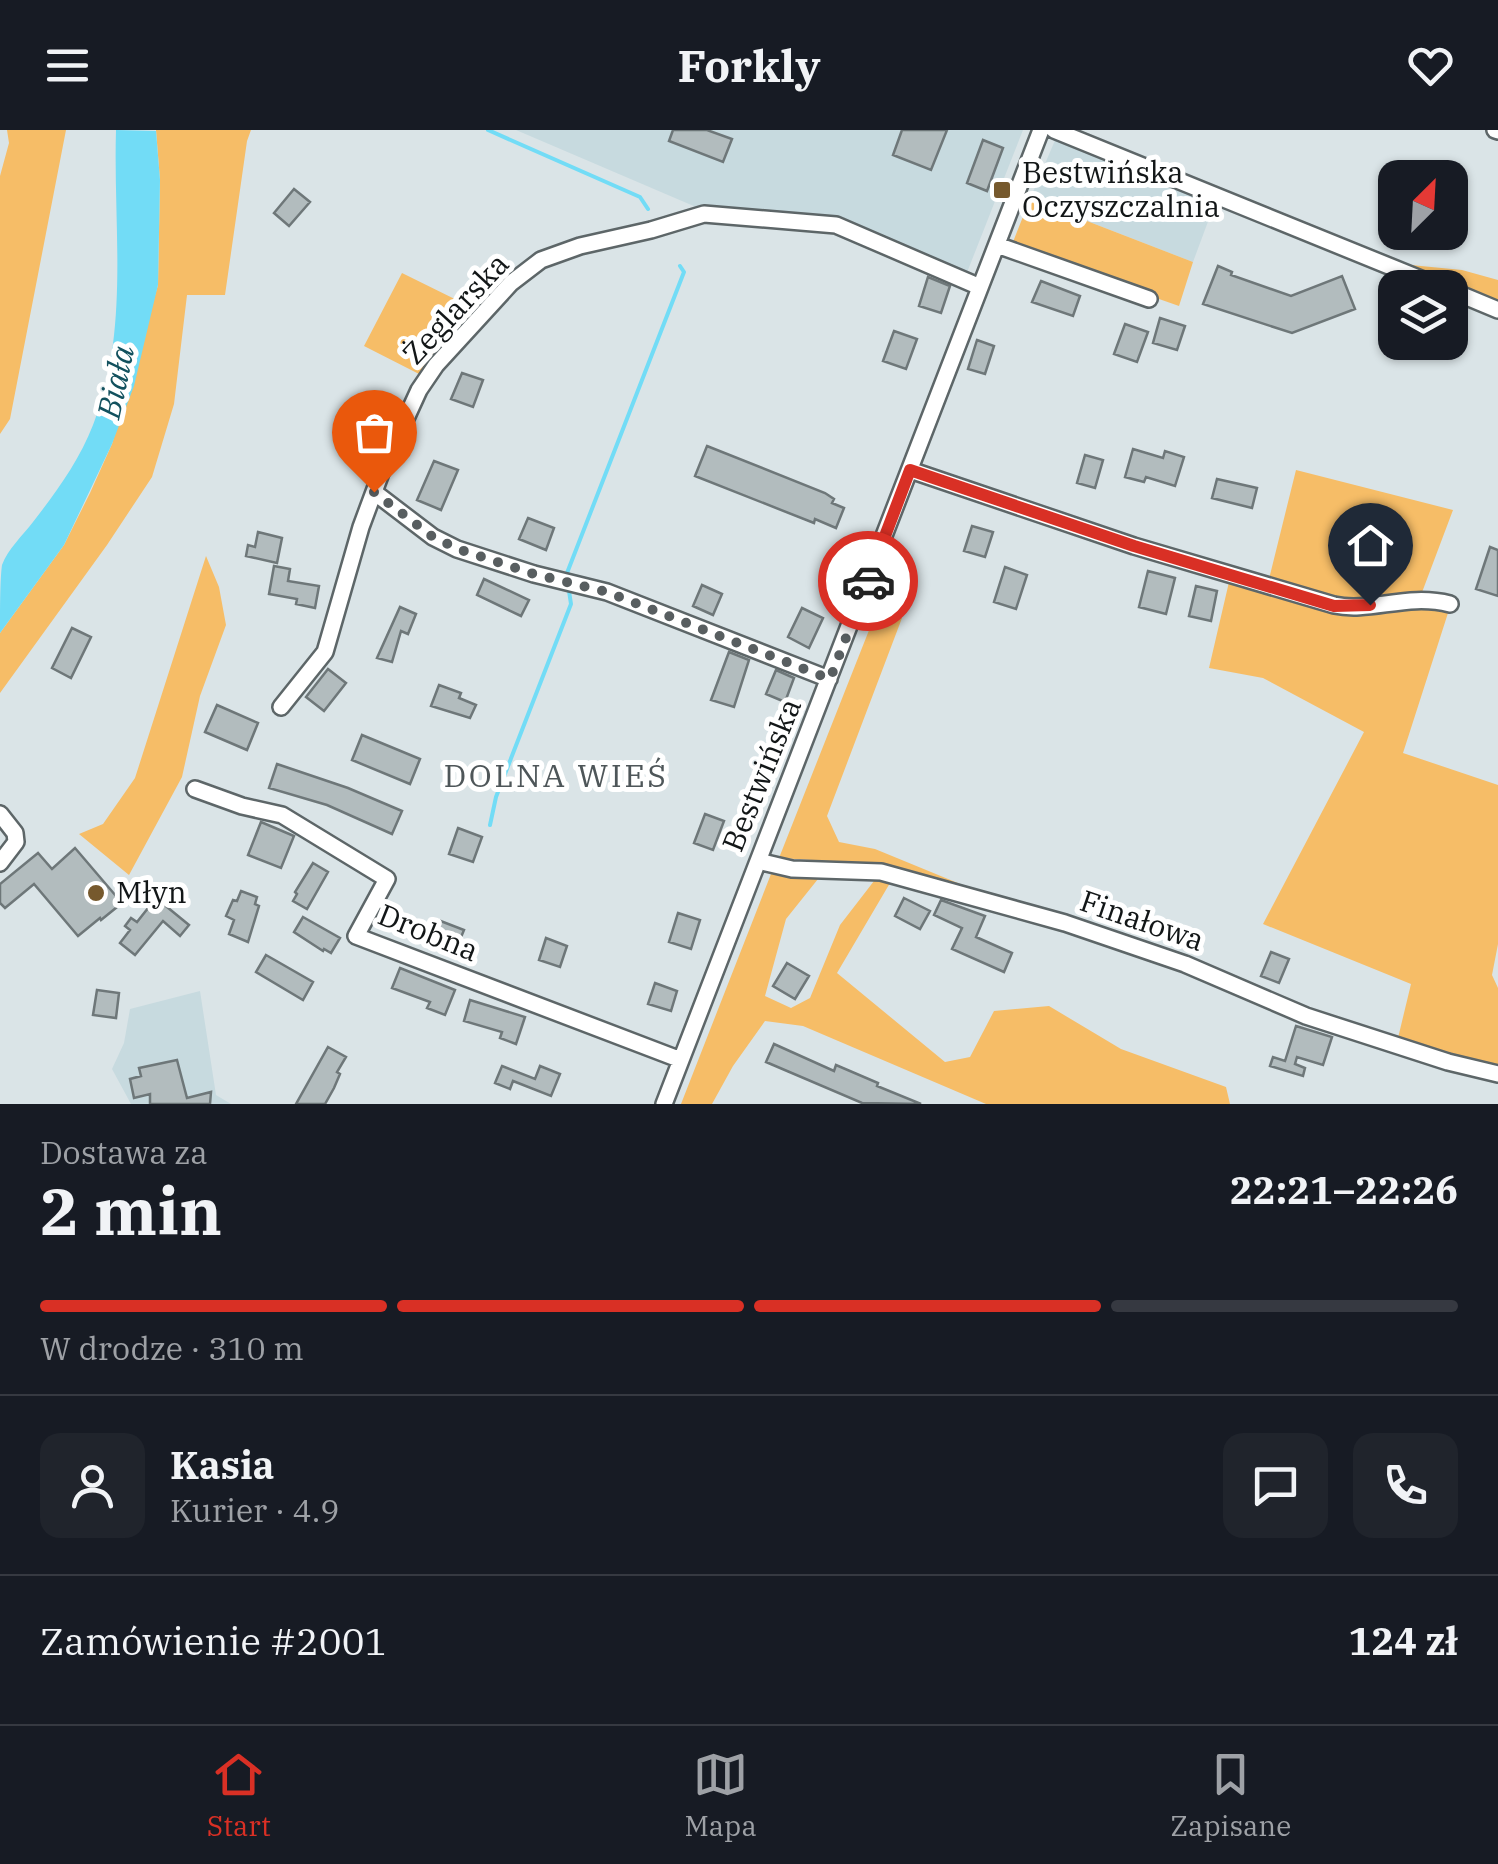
<!DOCTYPE html>
<html lang="pl">
<head>
<meta charset="utf-8">
<style>
	body { margin:0; font-family:"IBM Plex Serif",serif; background:#20242c; color:#f1f3f6; height:100vh; display:flex; flex-direction:column; font-size:38px; white-space:nowrap }
	* { box-sizing:border-box; margin:0 }
	p { font-size:32px; color:#9ea1a6 }
	.icon { flex:none; width:55px; height:55px; fill:none; stroke:currentColor; stroke-width:2; stroke-linecap:round; stroke-linejoin:round }
	.map { position:relative; height:974px; overflow:hidden }
	.side { display:flex; flex-direction:column; background:#171b24; flex:1 }
	.side>* { flex:none }
	.needle { width:65px; rotate:24deg }
	.tools { position:absolute; left:1378px; top:30px; display:grid; gap:20px }
	.tools a { display:grid; place-items:center; width:90px; height:90px; border-radius:20px; background:#171b24; box-shadow:0 2px 8px #0004; font-size:50px }
	.pin { position:absolute; display:grid; place-items:center; width:85px; height:85px; color:#fff; margin:-102px -42px; border-radius:50% 50% 50% 0; rotate:-45deg; box-shadow:0 0 10px #0007 }
	.pin .icon { rotate:45deg }
	.courier { position:absolute; display:grid; place-items:center; width:100px; height:100px; margin:-50px; border:8px solid #d93025; border-radius:50%; background:#fff; color:#222; box-shadow:0 2px 12px #0007 }
	.headline em { font-style:normal; font-weight:800 }
	.headline div { display:flex; flex-direction:column-reverse }
	.headline { display:flex; align-items:center; justify-content:space-between; height:170px; padding:0 40px }
	h1 { font-size:65px; font-weight:800; line-height:75px }
	.bar { display:grid; grid-template-columns:repeat(4,1fr); gap:15px 10px; align-content:center; height:120px; padding:0 40px }
	.bar i { height:12px; border-radius:8px; background:#363941 }
	.bar .active { background:#d93025 }
	.bar p { grid-column:span 4 }
	.line { display:flex; align-items:center; gap:25px; padding:0 40px; border-top:2px solid #363941 }
	.line div { flex:1 }
	.round { display:grid; place-items:center; flex:none; width:105px; height:105px; border-radius:20px; background:#20242c }
	header { display:flex; justify-content:space-between; align-items:center; height:130px; padding:0 40px; background:#171b24; font-size:45px; font-weight:800 }
	.tabs { display:flex; justify-content:space-around; align-items:center; height:140px; border-top:2px solid #363941; background:#171b24; font-size:28px; color:#9ea1a6 }
	.tabs a { display:grid; justify-items:center; gap:5px }
	.tabs .active { color:#d93025 }
	.map>svg:first-child { display:block }
</style>
</head>
<body>
<header><svg class="icon" aria-label="menu" viewBox="0 0 24 24"><path d="M4 6h16M4 12h16M4 18h16"/></svg>Forkly<svg class="icon" aria-label="heart" viewBox="0 0 24 24"><path d="M12 20l-8-8c-3-5 5-10 8-4 3-6 11-1 8 4z"/></svg></header>
<div class="map">
<svg width="1498" height="974" viewBox="0 0 1498 974">
	<rect width="100%" height="100%" fill="#dae4e7"/>
	<path fill="#c7dadf" d="M516,0h507l-57,145 -136,-59 -134,-9z
		M1056,8l160,62 -23,62 -163,-63z
		M200,861l16,104 15,9h-100l-19,-35 12,-26 6,-34z"/>
	<path fill="#f6bd67" d="M7,0h59l-56,289 -10,15v-258l9,-33z
		M156,0h95l-4,11 -22,154h-38l-13,109 -22,73 -45,68 -107,148v-60l64,-88 26,-52 22,-49 46,-159 2,-105z
		M1030,69l163,63 -14,44 -168,-59z
		M1411,135l51,5 36,10v22z
		M402,143l75,37 -58,64 -55,-28z
		M1296,340l157,40 -32,85 -83,6 -69,-22z
		M206,426l13,31 7,38 -26,71 -18,81 -53,98 -50,-41 24,-10 32,-46z
		M1229,452l123,34 42,-9h34l20,6 -45,140 95,32v159l-6,31 6,13v78l-100,-28 13,-54 -148,-60 101,-192 -101,-54 -54,-10z
		M877,480l25,8 -75,198 12,26 36,7 112,46 -109,-31 -99,-6z
		M771,744l47,5 -32,40 -21,77 26,12 19,-10 30,-73 34,-44 16,2 -53,90 108,89 25,-5 24,-46 55,-5 72,43 105,38 4,17h-244l-183,-78 -38,-5 -32,45 -21,38h-31z"/>
	<path fill="#72dcf6" d="M116,0l40,1 4,49 -2,105 -24,101 -22,58 -48,101 -64,88c0,-17 0,-55 2,-68 6,-16 21,-30 31,-43 24,-31 46,-61 60,-97 37,-95 20,-196 23,-295z"/>
	<g fill="none" stroke-linecap="round" stroke-linejoin="round">
		<path stroke="#72dcf6" stroke-width="4" d="M488,0l152,67 8,12
			M567,443l117,-301 -4,-6
			M490,695l6,-28 75,-193 -2,-13"/>
	</g>
	<path fill="#b2bcbe" stroke="#6e7779" stroke-width="2.5" d="M673,0h34l25,9 -9,23 -54,-21z
		M902,0h45l-16,40 -38,-15z
		M983,10l20,8 -16,43 -20,-8z
		M294,59l16,13 -21,24 -15,-13z
		M1218,136l14,6 -1,3 60,21 51,-20 13,33 -63,24 -89,-29z
		M928,147l22,9 -9,27 -22,-7z
		M1041,151l39,15 -7,20 -41,-14z
		M1160,188l25,8 -8,24 -24,-7z
		M1125,194l23,8 -11,30 -23,-8z
		M894,201l23,8 -11,30 -23,-8z
		M977,210l17,6 -9,28 -17,-5z
		M462,243l21,7 -10,27 -22,-8z
		M707,316l118,47 9,6 -2,4 12,5 -8,20 -21,-9 -1,4 -119,-47z
		M1133,319l30,9 2,-7 19,6 -9,29 -29,-9 -2,5 -19,-5z
		M1085,325l18,5 -8,28 -18,-5z
		M434,331l24,9 -17,40 -24,-10z
		M1217,349l40,9 -5,20 -40,-10z
		M528,388l26,10 -8,22 -27,-11z
		M972,396l21,6 -8,25 -21,-6z
		M258,402l24,6 -5,25 -31,-7 2,-11 7,2z
		M1490,417l8,3v46l-22,-7z
		M274,436l16,3 -2,12 31,5 -4,22 -19,-4 1,-5 -28,-5z
		M1005,437l22,8 -11,34 -22,-7z
		M1148,441l27,7 -9,36 -27,-7z
		M484,449l45,21 -8,16 -44,-21z
		M702,455l20,9 -9,21 -20,-9z
		M1196,456l21,5 -6,30 -22,-5z
		M400,477l16,7 -8,20 -7,-3 -9,31 -15,-4z
		M802,478l21,10 -14,30 -21,-11z
		M72,498l19,9 -20,41 -19,-10z
		M729,522l20,8 -15,47 -23,-7z
		M328,539l18,14 -22,28 -18,-14z
		M776,540l18,8 -9,24 -19,-8z
		M439,555l22,8 -2,5 17,7 -6,13 -39,-12z
		M217,575l41,18 -11,27 -42,-18z
		M362,605l58,24 -10,25 -58,-24z
		M277,634l71,24 54,23 -10,23 -65,-29 -58,-17z
		M705,684l19,7 -11,29 -19,-7z
		M261,692l33,14 -13,32 -33,-13z
		M458,698l24,9 -9,25 -24,-8z
		M75,718l47,55 -21,17 -1,-2 -22,18 -44,-52 -29,24 -5,-5v-19l38,-31 14,16z
		M313,733l15,9 -21,37 -14,-8 4,-7 -2,-2z
		M241,761l16,6 -2,7 4,2 -11,36 -19,-8 5,-14 -8,-4 7,-16 4,1z
		M156,768l33,27 -9,11 -17,-15 -28,34 -15,-12 10,-13 -5,-4 6,-8 6,4z
		M904,768l26,13 -10,18 -25,-13z
		M941,770l44,16 -9,21 36,16 -8,19 -52,-23 10,-21 -28,-13z
		M678,783l22,7 -9,29 -22,-7z
		M303,787l37,21 -9,15 -7,-4 -1,2 -29,-19z
		M438,790l26,10 -7,17 -25,-10z
		M546,808l21,8 -7,21 -21,-7z
		M1271,822l18,7 -10,24 -18,-7z
		M266,825l47,27 -10,18 -47,-28z
		M787,833l22,13 -14,23 -22,-13z
		M400,838l55,22 -10,25 -18,-7 3,-6 -38,-14z
		M655,853l22,8 -6,20 -23,-7z
		M97,860l22,3 -3,25 -23,-3z
		M470,870l55,17 -9,27 -16,-6 2,-6 -38,-11z
		M1296,896l36,11 -9,28 -26,-8 -2,7 10,4 -2,8 -33,-10 3,-9 12,4z
		M774,914l60,27 2,-6 42,18 -1,3 44,18 -59,-1 -96,-41z
		M328,917l18,10 -9,15 3,2 -6,14 -9,16h-29z
		M177,930l10,38 24,-6 -1,12h-60v-10l-16,4 -4,-19 11,-3 -2,-8z
		M502,936l33,13 5,-13 20,8 -9,22 -38,-15 -3,8 -15,-6z"/>
	<g fill="none" stroke-linecap="round" stroke-linejoin="round">
		<g stroke="#5d6668" stroke-width="20">
			<path id="minor" d="M1054,0l389,158
				M1495,0l3,1
				M997,115l152,54
				M1450,160l48,20
				M910,340l224,76 200,59c37,8 72,-12 116,-1
				M374,362l59,45 24,12 77,25 73,18 222,87
				M281,577l44,-55 36,-125 20,-54 38,-83 17,-25 75,-82 30,-23 39,-14 71,-16 53,-16 132,11 144,62
				M195,659l47,17 40,9 105,64 -31,57 325,124
				M0,684l15,19 1,9 -16,21
				M758,731l34,8 89,3 184,51 120,41 121,52 142,46 50,12
				M664,974l377,-974"/>
		</g>
		<use href="#minor" stroke="#fff" stroke-width="15"/>
	</g>
	<g fill="none" stroke-linecap="round" stroke-linejoin="round">
		<path stroke="#585e60" stroke-width="10" stroke-dasharray="0 18" d="M374,362l59,45 25,12 76,25 73,18 223,87 38,-98"/>
		<path stroke="#d93025" stroke-width="12" d="M868,451l42,-111 224,76 200,60 36,-1"/>
	</g>
	<g fill="#76592d" stroke="#fff" stroke-width="4">
		<rect x="992" y="50" width="20" height="20" rx="5"/>
		<circle cx="96" cy="763" r="10"/>
	</g>
	<g text-anchor="middle" stroke-width="10" stroke-linejoin="round" paint-order="stroke">
		<g font-size="30" fill="#121617" stroke="#fff" text-anchor="start">
			<text x="1022" y="53">Bestwińska<tspan x="1022" dy="34">Oczyszczalnia</tspan></text>
			<text x="116" y="773">Młyn</text>
		</g>
		<g font-size="30" fill="#121617" stroke="#fff">
			<text transform="translate(456 179) rotate(-47)" y="10">Żeglarska</text>
			<text transform="translate(762 645) rotate(-68)" y="10">Bestwińska</text>
			<text transform="translate(1142 791) rotate(19)" y="10">Finałowa</text>
			<text transform="translate(428 803) rotate(22)" y="10">Drobna</text>
		</g>
		<g font-size="32" font-style="italic" fill="#12515e" stroke="#fff">
			<text transform="translate(116 252) rotate(-78)" y="11">Biała</text>
		</g>
		<g font-size="32" letter-spacing="2.5" fill="#4e5659" stroke="#fff">
			<text x="556" y="657">DOLNA WIEŚ</text>
		</g>
	</g>
</svg>
<div class="tools">
<a><svg class="needle" viewBox="-14 -14 28 28"><path d="M0-13l5 13h-10z" fill="#e53935"/><path d="M0 13l5-13h-10z" fill="#9ea1a6"/></svg></a>
<a><svg class="icon" aria-label="layers" viewBox="0 0 24 24"><path d="M12 4l9 5-9 5-9-5zM3 14l9 5 9-5"/></svg></a>
</div>
<div class="pin" style="left:374px;top:362px;background:#ea580c"><svg class="icon" aria-label="bag" viewBox="0 0 24 24"><path d="M5 8h14l-1 12H6zM9 8a3 3 0 0 1 6 0"/></svg></div>
<div class="pin" style="left:1370px;top:475px;background:#1f2937"><svg class="icon" aria-label="home" viewBox="0 0 24 24"><path d="M3 11l9-7 9 7M6 9v11h12V9"/></svg></div>
<div class="courier" style="left:868px;top:451px"><svg class="icon" aria-label="car" viewBox="0 0 24 24"><path d="M5 17H2v-5l4-1 3-4h7l3 4 3 1v5h-3M9 17h6M6 11h13"/><circle cx="7" cy="17" r="2"/><circle cx="17" cy="17" r="2"/></svg></div>
</div>
<section class="side">
<div class="headline"><div><h1>2 min</h1><p>Dostawa za</p></div><em>22:21–22:26</em></div>
<div class="bar"><i class="active"></i><i class="active"></i><i class="active"></i><i></i><p>W drodze · 310 m</p></div>
<div class="line" style="height:180px"><a class="round"><svg class="icon" aria-label="person" viewBox="0 0 24 24"><circle cx="12" cy="8" r="4"/><path d="M4 21q1-7 8-7t8 7"/></svg></a><div><b>Kasia</b><p>Kurier · 4.9</p></div><a class="round"><svg class="icon" aria-label="chat" viewBox="0 0 24 24"><path d="M4 5h16v11H9l-5 4z"/></svg></a><a class="round"><svg class="icon" aria-label="phone" viewBox="0 0 24 24"><path d="M5 4h4l2 5-3 2q2 4 5 5l2-3 5 2v4C11 20 4 13 5 4z"/></svg></a></div>
<div class="line" style="height:130px"><div>Zamówienie #2001</div><b>124 zł</b></div>
</section>
<nav class="tabs">
<a class="active"><svg class="icon" aria-label="home" viewBox="0 0 24 24"><path d="M3 11l9-7 9 7M6 9v11h12V9"/></svg>Start</a>
<a><svg class="icon" aria-label="map" viewBox="0 0 24 24"><path d="M3 6l6-2 6 2 6-2v14l-6 2-6-2-6 2zM9 4v14M15 6v14"/></svg>Mapa</a>
<a><svg class="icon" aria-label="saved" viewBox="0 0 24 24"><path d="M7 4h10v16l-5-4-5 4z"/></svg>Zapisane</a>
</nav>
</body>
</html>
